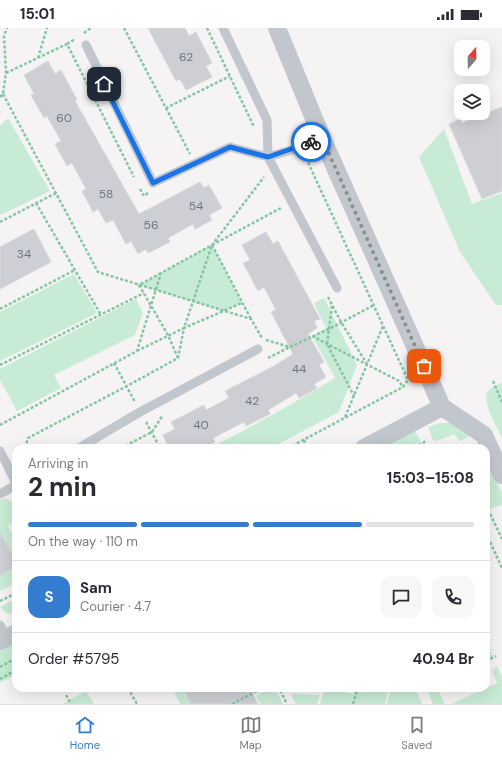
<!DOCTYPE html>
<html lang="en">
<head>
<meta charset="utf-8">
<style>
	body { margin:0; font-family:"DM Sans",sans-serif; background:#f7f7f7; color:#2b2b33; height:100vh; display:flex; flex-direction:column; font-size:15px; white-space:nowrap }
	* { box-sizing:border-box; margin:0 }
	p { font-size:13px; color:#7c7c81 }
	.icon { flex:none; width:22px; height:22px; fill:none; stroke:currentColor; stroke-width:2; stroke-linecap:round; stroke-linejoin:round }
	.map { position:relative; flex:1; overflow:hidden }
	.sheet { position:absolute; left:12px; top:416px; width:478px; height:248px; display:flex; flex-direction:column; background:#fff; border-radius:12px; box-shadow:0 4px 16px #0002 }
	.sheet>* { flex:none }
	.needle { width:26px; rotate:20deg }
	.buttons { position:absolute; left:454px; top:12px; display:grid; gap:8px }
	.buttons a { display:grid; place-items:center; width:36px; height:36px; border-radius:8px; background:#fff; box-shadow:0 4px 16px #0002; font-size:20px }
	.pin { position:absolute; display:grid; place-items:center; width:34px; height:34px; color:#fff; margin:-17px; border-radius:8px; box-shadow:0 2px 6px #0006 }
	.courier { position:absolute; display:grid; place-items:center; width:40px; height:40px; margin:-20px; border:3px solid #1a73e8; border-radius:50%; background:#fff; color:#222; box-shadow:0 1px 5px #0007 }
	.overview em { font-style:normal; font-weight:700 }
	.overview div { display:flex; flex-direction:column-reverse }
	.overview { display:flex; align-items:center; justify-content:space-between; height:68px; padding:0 16px }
	h1 { font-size:26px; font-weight:700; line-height:30px }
	.bar { display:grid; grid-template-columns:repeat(4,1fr); gap:6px 4px; align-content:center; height:48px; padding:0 16px }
	.bar i { height:5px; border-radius:3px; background:#e1e1e2 }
	.bar .on { background:#337ccf }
	.bar p { grid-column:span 4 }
	.line { display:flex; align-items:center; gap:10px; padding:0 16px; border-top:1px solid #e1e1e2 }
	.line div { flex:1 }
	.round { display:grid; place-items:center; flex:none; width:42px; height:42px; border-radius:12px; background:#f7f7f7 }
	.status { display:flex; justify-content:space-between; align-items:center; height:28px; padding:0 20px; background:#fff; direction:ltr }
	.status svg { height:11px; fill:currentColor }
	.tab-bar { display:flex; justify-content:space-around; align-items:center; height:56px; border-top:1px solid #e1e1e2; background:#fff; font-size:11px; color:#7c7c81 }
	.tab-bar a { display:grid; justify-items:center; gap:2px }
	.tab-bar .on { color:#337ccf }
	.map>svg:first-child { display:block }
</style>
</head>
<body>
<div class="status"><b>15:01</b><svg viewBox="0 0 49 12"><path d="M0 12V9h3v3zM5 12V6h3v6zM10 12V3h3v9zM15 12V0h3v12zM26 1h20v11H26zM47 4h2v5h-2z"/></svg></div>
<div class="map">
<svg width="502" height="676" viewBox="0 0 502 676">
	<rect width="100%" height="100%" fill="#f5f3f3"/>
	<path fill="#c8ebd5" d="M8,90l42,73 -49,24 -1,-2v-87z
		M444,101l28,75 30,-11v112h-6l-36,-53 -41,-95z
		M212,217l30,58 -19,8 -84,-26z
		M74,246l23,39 -97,48v-49z
		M324,270l33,67 -18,47 -68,36h-62c43,-21 85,-45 126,-70l-23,-42 14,-8 -12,-25z
		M136,271l7,14 -8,22 -81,40 7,13 -44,23 -17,-31v-11z
		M502,355v55c-5,-10 -19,-34 -15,-45 3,-6 9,-8 15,-10z
		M440,395h13l22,11 -15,7 -6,-7 -17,7 -4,-1 -5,-13z
		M415,403l9,17h-42z
		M486,431l16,34v12l-12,4 -4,-8z
		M5,470c12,6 11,9 11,22l-8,6 8,15v42l-16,8v-91z
		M16,570v17l-10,-2 -6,-6z
		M486,612l7,16 -7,3z
		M16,615v31l-16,9v-32z
		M497,638l5,11v27h-51l46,-21 -5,-12z
		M172,660h85l-31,16h-46z
		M325,660l28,6 2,-6h34l-4,16h-65z
		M391,660h24l7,16h-35z
		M426,660h11l8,16h-12z
		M86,663l8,13h-32z
		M264,663l13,2 6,11h-23l-4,-8z
		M291,666l29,1 -3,9h-21z"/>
	<path fill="#cecfd4" stroke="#d8d9dd" d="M148,0h37l4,8 7,-4 16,31 -6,3 6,11 -26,13 -6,-11 -4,2z
		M48,33l7,13 6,-4 16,30 -2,1 64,113 61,-32 4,6 5,-3 13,23 -13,7 3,5 -17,9 -2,-5 -25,14 2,4 -22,11 -2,-4 -8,5 -7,-13 -5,3 -13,-24 -7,3 -8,-14 -5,3 -11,-21 4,-2 -14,-26 -5,3 -12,-22 6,-3 -14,-25 -3,2 -13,-23 3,-1 -10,-19z
		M502,79v84l-20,8 -33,-75 11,-5 2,4z
		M34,201l17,33 -51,27v-42z
		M266,204l7,12 5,-3 42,78 -6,2 3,7 -9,6 16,28 -5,3 7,12 -12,7 3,4 -18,10 -3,-5 -28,17 2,4 -24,12 -2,-4 -31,16 2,4 -11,6h-35l-6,-13 12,-6 -4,-7 33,-17 2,5 23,-12 -4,-7 49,-25 19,-12 -22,-42 5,-2 -12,-23 -6,4 -15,-28 7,-3 -8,-15z
		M0,504l16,30v5l-16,8z
		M183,660h67l8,16h-67z"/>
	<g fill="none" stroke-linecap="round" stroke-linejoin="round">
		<path stroke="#84c6a3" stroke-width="2.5" stroke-dasharray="3 2" stroke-linecap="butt" d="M124,0l42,80 64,-32
			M207,0l47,99
			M84,5l7,-5
			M67,16l8,-5
			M38,30l9,-30
			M6,45l61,-29 67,133
			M3,66l95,178 153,47 11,19
			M0,69l3,-3 3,-21 -2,-37 3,-8
			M166,80l24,46
			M140,161l4,7 4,-3
			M36,175l65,112
			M0,194l56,-29
			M212,217l39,74
			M161,245l-22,12 29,50 10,23
			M328,269l13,25 26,42
			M332,278l-5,38 27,52
			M0,281l75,-39
			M312,308l87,45 4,6
			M266,312l24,7 39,-18 45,-24
			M137,323l47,-23 28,-83 69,-37
			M268,330l22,-11
			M114,335l21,39
			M0,337l144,-72
			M493,353l9,21
			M345,389l38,-91
			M146,394l14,26
			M0,397l137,-74 24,-78 51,-28 52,-68
			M304,412l3,8
			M125,417l7,3
			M25,420l3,-10 99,-52 51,-28 6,-30 58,-25
			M121,420l31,-16 11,-17
			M288,420l115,-61 5,-7 -102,-222
			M414,420l12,-7
			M445,420l13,-2 1,2
			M486,477l16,34
			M486,505l16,35
			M0,573l16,-8
			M486,633l10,-5
			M0,639l16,-9
			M0,651l16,-9
			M128,660l9,16
			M267,660l13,2
			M284,660l-4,2 7,14
			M66,667l5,9
			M232,676l31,-16
			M353,676l5,-16"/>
		<path stroke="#c1c7cd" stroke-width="9" d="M223,0l44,92 1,37 69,131
			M86,17l67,138 77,-36 38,10 33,-10 21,-9
			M79,420l61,-36 118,-63
			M0,423l15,30
			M0,466l16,-9
			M0,597l7,13"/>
		<path stroke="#c1c7cd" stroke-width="18" d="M277,0l45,110 120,269
			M442,379l42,28 18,40
			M364,420l78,-41
			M0,613l16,-8"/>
	</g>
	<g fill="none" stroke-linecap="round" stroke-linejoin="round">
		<path stroke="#888d92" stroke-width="4" stroke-dasharray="0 7.2" d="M311,114l11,-4 102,228"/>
		<path stroke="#1a73e8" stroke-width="5" d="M104,56l49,99 77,-36 38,10 43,-15"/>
	</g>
	<g text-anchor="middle" stroke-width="3.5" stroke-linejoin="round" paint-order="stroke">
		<g font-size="12" fill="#6d747c">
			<text x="186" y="33">62</text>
			<text x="64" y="94">60</text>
			<text x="106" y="170">58</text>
			<text x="196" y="182">54</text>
			<text x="151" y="201">56</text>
			<text x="24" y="230">34</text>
			<text x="299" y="345">44</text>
			<text x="252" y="377">42</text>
			<text x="201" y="401">40</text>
		</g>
	</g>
</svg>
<div class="buttons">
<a><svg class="needle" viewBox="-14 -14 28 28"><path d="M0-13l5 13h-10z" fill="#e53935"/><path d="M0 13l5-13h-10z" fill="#7c7c81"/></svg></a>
<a><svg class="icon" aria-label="layers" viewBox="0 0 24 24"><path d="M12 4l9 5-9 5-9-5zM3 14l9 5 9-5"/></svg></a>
</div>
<div class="pin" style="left:424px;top:338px;background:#ea580c"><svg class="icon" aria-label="bag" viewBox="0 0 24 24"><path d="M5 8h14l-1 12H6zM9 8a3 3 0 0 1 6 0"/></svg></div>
<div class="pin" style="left:104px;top:56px;background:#1f2937"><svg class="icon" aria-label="home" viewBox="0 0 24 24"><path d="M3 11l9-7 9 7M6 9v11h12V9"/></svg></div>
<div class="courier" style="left:311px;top:114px"><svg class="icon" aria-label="bike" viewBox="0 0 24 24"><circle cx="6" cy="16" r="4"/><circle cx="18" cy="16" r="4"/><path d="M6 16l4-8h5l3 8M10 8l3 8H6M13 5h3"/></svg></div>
<section class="sheet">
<div class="overview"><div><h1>2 min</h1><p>Arriving in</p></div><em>15:03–15:08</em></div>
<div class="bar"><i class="on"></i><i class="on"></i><i class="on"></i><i></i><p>On the way · 110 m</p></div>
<div class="line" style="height:72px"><b class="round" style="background:#337ccf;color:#fff">S</b><div><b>Sam</b><p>Courier · 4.7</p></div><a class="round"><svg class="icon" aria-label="chat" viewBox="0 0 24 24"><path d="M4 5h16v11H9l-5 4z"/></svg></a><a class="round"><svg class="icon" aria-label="phone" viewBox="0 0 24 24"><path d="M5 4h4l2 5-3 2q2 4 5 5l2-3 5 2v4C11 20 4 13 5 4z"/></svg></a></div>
<div class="line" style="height:52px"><div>Order #5795</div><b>40.94 Br</b></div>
</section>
</div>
<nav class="tab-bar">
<a class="on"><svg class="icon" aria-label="home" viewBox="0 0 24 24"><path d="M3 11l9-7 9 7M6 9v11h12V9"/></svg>Home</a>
<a><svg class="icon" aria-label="map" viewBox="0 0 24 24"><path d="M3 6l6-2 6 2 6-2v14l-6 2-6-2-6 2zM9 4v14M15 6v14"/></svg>Map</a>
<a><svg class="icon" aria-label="saved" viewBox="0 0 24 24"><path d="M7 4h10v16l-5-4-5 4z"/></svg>Saved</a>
</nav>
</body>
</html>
